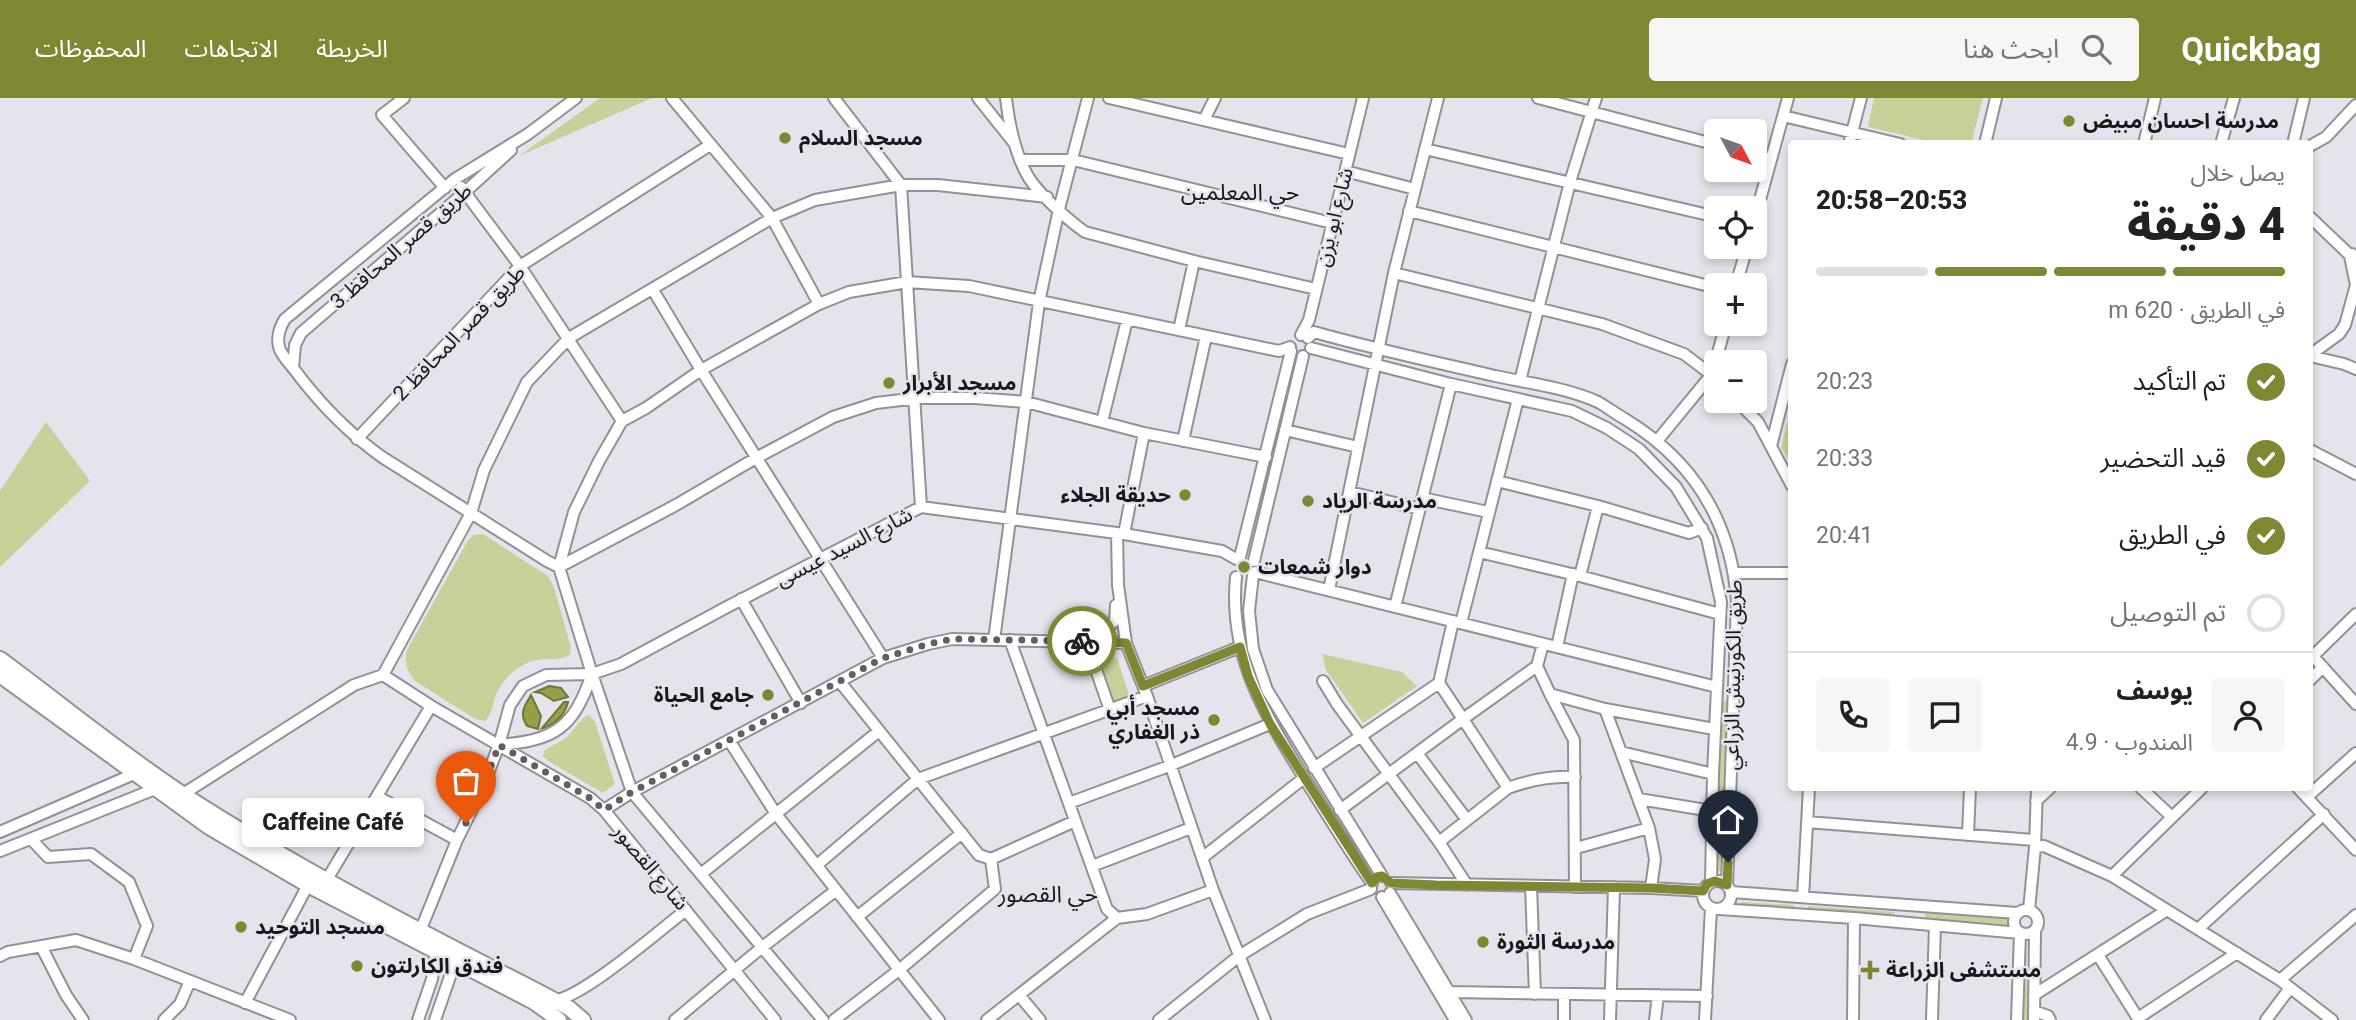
<!DOCTYPE html>
<html lang="ar">
<head>
<meta charset="utf-8">
<style>
	body { margin:0; font-family:Roboto,"Noto Sans Arabic",sans-serif; background:#f6f6f6; color:#202124; direction:rtl; height:100vh; display:flex; flex-direction:column; font-size:26px; white-space:nowrap }
	* { box-sizing:border-box; margin:0 }
	p { font-size:23px; color:#757577 }
	.icon { flex:none; width:38px; height:38px; fill:none; stroke:currentColor; stroke-width:2; stroke-linecap:round; stroke-linejoin:round }
	.map { position:relative; flex:1; overflow:hidden; direction:ltr }
	.side { position:absolute; left:1788px; top:42px; width:525px; height:651px; display:flex; flex-direction:column; background:#fff; border-radius:7px; box-shadow:0 4px 10px #0003; direction:rtl }
	.side>* { flex:none }
	.needle { width:46px; rotate:131deg }
	.fabs { position:absolute; left:1704px; top:21px; display:grid; gap:14px }
	.fabs a { display:grid; place-items:center; width:63px; height:63px; border-radius:7px; background:#fff; box-shadow:0 4px 10px #0003; font-size:35px }
	.pin { position:absolute; display:grid; place-items:center; width:60px; height:60px; color:#fff; margin:-72px -30px; border-radius:50% 50% 50% 0; rotate:-45deg; box-shadow:0 0 7px #0007 }
	.pin .icon { rotate:45deg }
	.courier { position:absolute; display:grid; place-items:center; width:70px; height:70px; margin:-35px; border:5px solid #7f8733; border-radius:50%; background:#fff; color:#222; box-shadow:0 2px 9px #0007 }
	.bubble { position:absolute; height:49px; border-radius:7px; background:#fff; box-shadow:0 4px 10px #0003; font-size:23px; font-weight:800; line-height:49px; text-align:center; direction:rtl }
	.overview em { font-style:normal; font-weight:800 }
	.overview div { display:flex; flex-direction:column-reverse }
	.overview { display:flex; align-items:center; justify-content:space-between; height:119px; padding:0 28px }
	h1 { font-size:46px; font-weight:800; line-height:52px }
	.bar { display:grid; grid-template-columns:repeat(4,1fr); gap:10px 7px; align-content:center; height:84px; padding:0 28px }
	.bar i { height:9px; border-radius:5px; background:#e0e0e0 }
	.bar .selected { background:#7f8733 }
	.bar p { grid-column:span 4 }
	.line { display:flex; align-items:center; gap:18px; padding:0 28px; border-top:2px solid #e0e0e0 }
	.line div { flex:1 }
	.round { display:grid; place-items:center; flex:none; width:74px; height:74px; border-radius:7px; background:#f6f6f6 }
	ol { padding:0 28px; list-style:none }
	li { display:flex; align-items:center; gap:21px; height:77px }
	li p { margin-inline-start:auto }
	li .icon { padding:7px; border-radius:50%; background:#7f8733; color:#fff; stroke-width:4 }
	li:last-child { color:#757577 }
	li i { width:38px; height:38px; border:4px solid #e0e0e0; border-radius:50% }
	header { display:flex; align-items:center; gap:42px; box-sizing:border-box; height:98px; padding:0 35px; background:#7f8733; color:#fff }
	header strong { font-size:33px }
	nav { display:flex; gap:38px; margin-inline-start:auto; font-size:24px }
	.search { width:490px; height:63px; background:#f6f6f6; display:flex; align-items:center; gap:18px; box-sizing:border-box; padding:0 24px; border-radius:7px; color:#757577; font-size:26px }
	.map>svg:first-child { display:block }
</style>
</head>
<body>
<header>
<strong>Quickbag</strong>
<div class="search"><svg class="icon" aria-label="search" viewBox="0 0 24 24"><circle cx="10" cy="10" r="6"/><path d="M15 15l6 6"/></svg>ابحث هنا</div>
<nav><a>الخريطة</a><a>الاتجاهات</a><a>المحفوظات</a></nav>
</header>
<div class="map">
<svg width="2356" height="922" viewBox="0 0 2356 922">
	<rect width="100%" height="100%" fill="#e5e4ec"/>
	<path fill="#c9d19a" d="M600,0h52l-133,58z
		M1874,0h109l-12,46 -34,-1 -69,-16z
		M46,324l44,59 -90,86v-76z
		M1787,325l5,1v40l-11,-16z
		M483,436l65,42 6,11 17,61 -1,7c-11,7 -25,2 -38,6 -14,5 -28,17 -34,30 -6,11 -4,21 -13,30l-10,-2 -60,-38c-8,-10 -11,-18 -8,-31l60,-108 6,-7z
		M1322,556l80,18 15,14 -54,37 -37,-53z
		M1104,557l13,3 13,40 -20,8 -14,-46z
		M1721,603h8l-6,105h-5z
		M589,617l6,7 20,62 -12,9 -55,-32 -5,-5 2,-6 21,-12 18,-21z
		M1724,715l-1,58h-7l2,-57z
		M1741,804l53,3v6l-54,-4z
		M1808,808l87,6 -1,6 -86,-7z
		M1925,815h1l84,6 -1,6 -84,-6z
		M2026,854l2,68h-5l2,-67z"/>
	<path fill="#969f48" stroke="#70763a" stroke-width="2" d="M549,588l12,2 7,9 -14,4 -13,-8 -6,-1z
		M531,597l10,21 -3,13 -11,-3c-8,-12 -3,-20 4,-31z
		M564,604h4c-3,13 -13,23 -26,26z"/>
	<g fill="none" stroke-linecap="round" stroke-linejoin="round">
		<g stroke="#929198" stroke-width="14">
			<path id="minor" d="M404,0l-22,17 63,73
				M576,0l-48,36 -73,45 -170,140c-6,9 -9,21 -5,31 5,10 14,18 20,27 24,31 50,57 82,80l165,104 12,6 117,-62 80,-47 77,-41 43,-14 42,-5h57l51,4 118,31 122,24
				M672,0l100,120 47,86
				M834,0l67,87 20,322
				M978,0l36,45
				M1006,0c3,26 9,57 23,80 10,16 40,43 56,54l109,29 122,28
				M1109,0l240,56
				M1538,0l179,47
				M1783,18l117,28
				M1204,22l11,-22
				M1849,46l12,-46
				M1985,46l11,-46
				M2144,46l11,-46
				M2221,46l13,-46
				M2293,46l11,-46
				M2310,48l16,-9 30,-32
				M1425,51l292,68
				M1755,57l16,5
				M1020,62h53l259,63
				M1345,73l70,18
				M461,89l59,79 102,155
				M1409,113l308,77
				M2310,119l46,44
				M1755,120l33,-120
				M2352,156l-2,2 6,29
				M1394,175l208,51 82,30 33,25
				M1736,187l11,-38
				M653,192l48,80 182,288
				M1179,232l15,-69
				M1301,237l8,-15 54,-222
				M1308,240l6,-6c60,17 121,30 181,44 34,7 72,12 103,26 9,5 18,12 27,17 69,42 106,102 112,182l-10,284
				M1311,250l140,36 121,27 35,17 32,21 37,38 31,51 14,64 -8,172 -2,108
				M2310,257l29,-21 6,-9 11,-40
				M2310,258l34,8 12,5
				M293,270l2,-23 6,-12 164,-141 46,-42
				M1520,283l50,-199 26,-84
				M1737,303l21,21 34,64
				M1102,324l25,-102
				M1285,332l73,17
				M357,341l163,-173 190,-121
				M1183,343l23,-105
				M1657,343l55,-67 14,-50
				M1771,348l21,-82
				M2310,352l46,24
				M1497,383l101,25 91,27 13,-5
				M1350,394l70,17
				M1422,400l66,14
				M1117,435l1,52 8,58 21,53 66,194 52,130
				M1124,436l20,-101
				M1479,454l101,24 140,38
				M1240,459l51,-206
				M1254,463l49,-205
				M1255,474l462,115
				M1735,475h57
				M1253,477l-4,36 4,38 14,41 115,186
				M1580,478l18,-70
				M1236,479c-8,81 31,141 72,207 21,33 41,67 64,99
				M1329,492l65,-317 44,-175
				M741,501l60,104
				M1395,509l56,-223
				M1461,525l57,-224
				M994,542l45,-338 20,-93 29,-111
				M1010,542l97,269 10,9 30,-4 66,-24
				M1086,543l24,69
				M1096,543l19,-21 1,-15
				M1557,549l16,-73
				M2310,555l46,51
				M2313,558l43,-42
				M1537,568l13,28 55,15 109,20
				M592,576l29,-10 106,-57 194,-100 203,27 98,17 14,8
				M383,577l88,-162 13,-43 43,-88 42,-44 203,-120 43,-18 86,-15h37l109,12
				M2310,582l13,-13
				M1323,583l14,23 102,138
				M840,584l139,173 12,4 84,-38
				M1143,588l97,-39
				M1550,596l24,46 1,147
				M1605,611l44,119 6,31 -4,29
				M730,644l46,72 163,206
				M1621,654l92,22
				M1417,655l50,67
				M1314,670l125,-85
				M1508,690c22,-8 43,-12 67,-11
				M2141,690l31,29
				M2298,690l58,62
				M180,698l174,-111 29,-10 48,31 159,92 14,12 171,210
				M378,699l79,43
				M2307,699l49,-44
				M1639,701l73,12
				M2036,703l14,-13
				M1069,705l100,-37 101,-42
				M604,712l28,-18 251,-134 45,-14 24,-5 174,4
				M1340,712l123,-91 -24,-36 14,-62
				M1807,724l227,18
				M0,734l134,-58 4,-4
				M1968,737l2,-47
				M31,741l17,18 43,-3 38,28 18,44 -13,33
				M2035,749l9,-1 68,30 168,104 52,40
				M1576,750l73,-20
				M0,753l155,-62 4,-3
				M1202,760l102,-80
				M817,767l101,-86 229,-83
				M1092,768l99,-38
				M701,776l178,-143
				M2112,778l90,-88
				M1703 797a14 14 0 1 1 28 0a14 14 0 1 1-28 0Z
				M326,783l105,-175
				M1391,785l260,5 52,3
				M1467,787l-28,-43 69,-54 -45,-69 74,-53 6,-22
				M1531,788l4,108
				M1731,794l286,21
				M1390,795l76,127
				M1382,799l73,123
				M1803,799l6,-109
				M1719,811l135,9 166,15 -3,87
				M2014 824a12 12 0 1 1 24 0a12 12 0 1 1-24 0Z
				M2029,812l6,-63 2,-59
				M857,819l105,-84
				M2198,831l126,-115
				M41,848l25,49 17,25
				M2098,857l41,65
				M0,858l8,-4 68,-12 58,19 156,61
				M2280,882l76,-65
				M1449,894l258,4
				M1019,897l21,25
				M2034,897l133,-85
				M551,903c28,0 109,-71 135,-91
				M245,905l63,-118
				M2034,913l14,5 2,4
				M2138,920l99,-65
				M164,922l16,-16 10,-23
				M418,922l14,-41 4,-27 -15,-23 36,-89 25,-51 17,-44 11,-40 13,-19 23,-11 46,-1c-19,55 -37,66 -93,71
				M435,922l20,-58 -1,-6
				M675,922l86,-72 74,-57
				M823,922l-191,-228 -40,-118 -33,-107 15,-55 25,-51 23,-40 24,-13 55,-38 118,-66 30,-12 58,-10 62,4 310,65 11,-4
				M834,922l65,-50 96,-81 -4,-30
				M987,922l130,-102
				M1159,922l80,-64 68,-42 64,-25
				M1564,922v-26
				M1610,922l4,-133
				M1655,922l3,-25
				M1705,922l6,-112
				M1853,922l1,-102
				M1932,922l3,-94
				M2034,922l1,-89
				M2266,922l24,-32"/>
		</g>
		<g stroke="#929198" stroke-width="18">
			<path id="major" d="M0,561c61,45 120,94 184,136 113,73 233,135 353,196l32,17 14,12
				M0,577l209,152 99,58 226,117 25,18"/>
		</g>
		<use href="#minor" stroke="#fff" stroke-width="10"/>
		<use href="#major" stroke="#fff" stroke-width="14"/>
	</g>
	<g fill="none" stroke-linecap="round" stroke-linejoin="round">
		<path stroke="#605f64" stroke-width="7" stroke-dasharray="0 12.6" d="M466,725l16,-34 17,-44 91,53 14,12 28,-18 251,-134 45,-14 24,-5 130,2"/>
		<path stroke="#7f8733" stroke-width="9" d="M1082,543l44,2 17,43 97,-39 8,29 22,48 102,159 5,-6 5,-1 9,7 45,2 215,3 52,3 4,-7 8,-3 12,4 1,-23"/>
	</g>
	<g fill="#7f8733" stroke="#e5e4ec" stroke-width="2.5">
		<circle cx="2069" cy="23" r="7"/>
		<circle cx="785" cy="40" r="7"/>
		<circle cx="889" cy="285" r="7"/>
		<circle cx="1185" cy="397" r="7"/>
		<circle cx="1308" cy="403" r="7"/>
		<circle cx="1244" cy="469" r="7"/>
		<circle cx="768" cy="597" r="7"/>
		<circle cx="1214" cy="622" r="7"/>
		<circle cx="241" cy="829" r="7"/>
		<circle cx="1483" cy="844" r="7"/>
		<circle cx="357" cy="868" r="7"/>
		<path d="M1866.5 861.5h7v7h7v7h-7v7h-7v-7h-7v-7h7z"/>
	</g>
	<g text-anchor="middle" stroke-width="5" stroke-linejoin="round" paint-order="stroke">
		<g font-size="21" font-weight="bold" fill="#19181b" stroke="#e5e4ec" text-anchor="start">
			<text x="2083" y="30">مدرسة احسان مبيض</text>
			<text x="799" y="47">مسجد السلام</text>
			<text x="903" y="292">مسجد الأبرار</text>
			<text x="1171" y="404" text-anchor="end">حديقة الجلاء</text>
			<text x="1322" y="410">مدرسة الرياد</text>
			<text x="1258" y="476">دوار شمعات</text>
			<text x="754" y="604" text-anchor="end">جامع الحياة</text>
			<text x="1200" y="617" text-anchor="end">مسجد أبي<tspan x="1200" dy="24">ذر الغفاري</tspan></text>
			<text x="255" y="836">مسجد التوحيد</text>
			<text x="1497" y="851">مدرسة الثورة</text>
			<text x="371" y="875">فندق الكارلتون</text>
			<text x="1886" y="879">مستشفى الزراعة</text>
		</g>
		<g font-size="21" fill="#19181b" stroke="#e5e4ec">
			<text transform="translate(1334 119) rotate(-76)" y="7">شارع ابو يزن</text>
			<text transform="translate(401 148) rotate(-41)" y="7">طريق قصر المحافظ 3</text>
			<text transform="translate(459 235) rotate(-46)" y="7">طريق قصر المحافظ 2</text>
			<text transform="translate(844 449) rotate(-27)" y="7">شارع السيد عيسى</text>
			<text transform="translate(1733 577) rotate(-89)" y="7">طريق الكورنيش الزراعي</text>
			<text transform="translate(651 769) rotate(50)" y="7">شارع القصور</text>
		</g>
		<g font-size="23" fill="#19181b" stroke="#e5e4ec">
			<text x="1240" y="102">حي المعلمين</text>
			<text x="1048" y="804">حي القصور</text>
		</g>
	</g>
</svg>
<div class="fabs">
<a><svg class="needle" viewBox="-14 -14 28 28"><path d="M0-13l5 13h-10z" fill="#e53935"/><path d="M0 13l5-13h-10z" fill="#757577"/></svg></a>
<a><svg class="icon" aria-label="locate" viewBox="0 0 24 24"><circle cx="12" cy="12" r="6"/><path d="M12 2v4M12 18v4M2 12h4M18 12h4"/></svg></a>
<a>+</a>
<a>−</a>
</div>
<div class="pin" style="left:466px;top:725px;background:#ea580c"><svg class="icon" aria-label="bag" viewBox="0 0 24 24"><path d="M5 8h14l-1 12H6zM9 8a3 3 0 0 1 6 0"/></svg></div>
<div class="pin" style="left:1728px;top:764px;background:#1f2937"><svg class="icon" aria-label="home" viewBox="0 0 24 24"><path d="M3 11l9-7 9 7M6 9v11h12V9"/></svg></div>
<div class="courier" style="left:1082px;top:543px"><svg class="icon" aria-label="bike" viewBox="0 0 24 24"><circle cx="6" cy="16" r="4"/><circle cx="18" cy="16" r="4"/><path d="M6 16l4-8h5l3 8M10 8l3 8H6M13 5h3"/></svg></div>
<div class="bubble" style="left:242px;top:700px;width:182px">Caffeine Café</div>
<section class="side">
<div class="overview"><div><h1>4 دقيقة</h1><p>يصل خلال</p></div><em>20:53–20:58</em></div>
<div class="bar"><i class="selected"></i><i class="selected"></i><i class="selected"></i><i></i><p>في الطريق · 620 m</p></div>
<ol>
<li><svg class="icon" aria-label="check" viewBox="0 0 24 24"><path d="M5 12l5 5 9-10"/></svg>تم التأكيد<p>20:23</p></li>
<li><svg class="icon" aria-label="check" viewBox="0 0 24 24"><path d="M5 12l5 5 9-10"/></svg>قيد التحضير<p>20:33</p></li>
<li><svg class="icon" aria-label="check" viewBox="0 0 24 24"><path d="M5 12l5 5 9-10"/></svg>في الطريق<p>20:41</p></li>
<li><i></i>تم التوصيل</li>
</ol>
<div class="line" style="height:126px"><a class="round"><svg class="icon" aria-label="person" viewBox="0 0 24 24"><circle cx="12" cy="8" r="4"/><path d="M4 21q1-7 8-7t8 7"/></svg></a><div><b>يوسف</b><p>المندوب · 4.9</p></div><a class="round"><svg class="icon" aria-label="chat" viewBox="0 0 24 24"><path d="M4 5h16v11H9l-5 4z"/></svg></a><a class="round"><svg class="icon" aria-label="phone" viewBox="0 0 24 24"><path d="M5 4h4l2 5-3 2q2 4 5 5l2-3 5 2v4C11 20 4 13 5 4z"/></svg></a></div>
</section>
</div>
</body>
</html>
